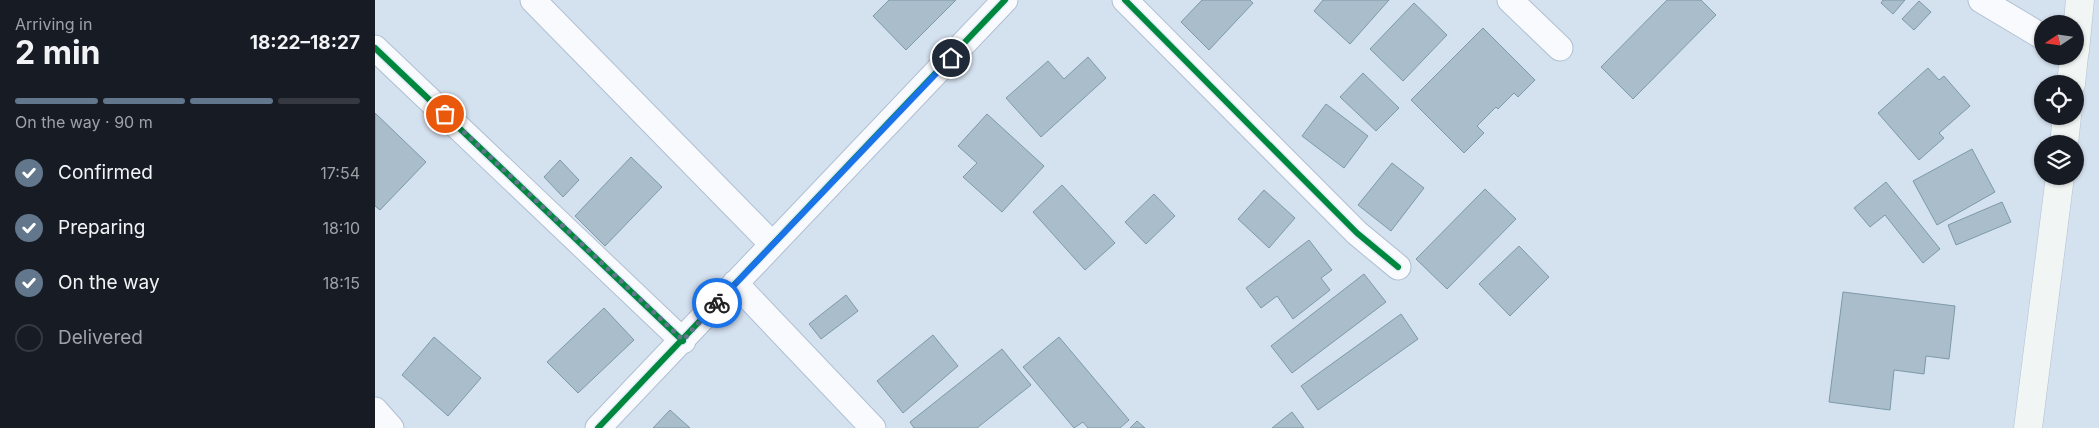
<!DOCTYPE html>
<html lang="en">
<head>
<meta charset="utf-8">
<style>
	body { margin:0; font-family:Inter,sans-serif; background:#20242c; color:#f1f3f6; height:100vh; display:flex; flex-direction:column; font-size:19px; white-space:nowrap }
	* { box-sizing:border-box; margin:0 }
	p { font-size:16px; color:#9ea1a6 }
	.icon { flex:none; width:28px; height:28px; fill:none; stroke:currentColor; stroke-width:2; stroke-linecap:round; stroke-linejoin:round }
	.map { position:relative; flex:1; overflow:hidden }
	.side { display:flex; flex-direction:column; background:#171b24; width:375px }
	.side>* { flex:none }
	.needle { width:32px; rotate:257deg }
	.tools { position:absolute; left:1659px; top:15px; display:grid; gap:10px }
	.tools a { display:grid; place-items:center; width:50px; height:50px; border-radius:50%; background:#171b24; box-shadow:0 1px 4px #0004; font-size:25px }
	.pin { position:absolute; display:grid; place-items:center; width:42px; height:42px; color:#fff; margin:-21px; border:2px solid #fff; border-radius:50%; box-shadow:0 1px 5px #0007 }
	.courier { position:absolute; display:grid; place-items:center; width:50px; height:50px; margin:-25px; border:4px solid #1a73e8; border-radius:50%; background:#fff; color:#222; box-shadow:0 1px 6px #0007 }
	.head em { font-style:normal; font-weight:700 }
	.head div { display:flex; flex-direction:column-reverse }
	.head { display:flex; align-items:center; justify-content:space-between; height:85px; padding:0 15px }
	h1 { font-size:32px; font-weight:700; line-height:38px }
	.bar { display:grid; grid-template-columns:repeat(4,1fr); gap:8px 5px; align-content:center; height:60px; padding:0 15px }
	.bar i { height:6px; border-radius:4px; background:#363941 }
	.bar .selected { background:#62768c }
	.bar p { grid-column:span 4 }
	ol { padding:0 15px; list-style:none }
	li { display:flex; align-items:center; gap:15px; height:55px }
	li p { margin-inline-start:auto }
	li .icon { padding:5px; border-radius:50%; background:#62768c; color:#fff; stroke-width:4 }
	li:last-child { color:#9ea1a6 }
	li i { width:28px; height:28px; border:2px solid #363941; border-radius:50% }
	main { display:flex; flex:1; min-height:0 }
	.map>svg:first-child { display:block }
</style>
</head>
<body>
<main>
<section class="side">
<div class="head"><div><h1>2 min</h1><p>Arriving in</p></div><em>18:22–18:27</em></div>
<div class="bar"><i class="selected"></i><i class="selected"></i><i class="selected"></i><i></i><p>On the way · 90 m</p></div>
<ol>
<li><svg class="icon" aria-label="check" viewBox="0 0 24 24"><path d="M5 12l5 5 9-10"/></svg>Confirmed<p>17:54</p></li>
<li><svg class="icon" aria-label="check" viewBox="0 0 24 24"><path d="M5 12l5 5 9-10"/></svg>Preparing<p>18:10</p></li>
<li><svg class="icon" aria-label="check" viewBox="0 0 24 24"><path d="M5 12l5 5 9-10"/></svg>On the way<p>18:15</p></li>
<li><i></i>Delivered</li>
</ol>
</section>
<div class="map">
<svg width="1724" height="428" viewBox="0 0 1724 428">
	<rect width="100%" height="100%" fill="#d4e1ef"/>
	<path fill="#aabdca" stroke="#7c9aa8" d="M514,0h67l-50,50 -33,-34z
		M827,0h48l3,3 -44,47 -28,-28z
		M948,0h66l-39,44 -36,-33z
		M1292,0h34l15,15 -83,84 -32,-32z
		M1508,0h22l-12,14 -12,-11z
		M1544,1l12,11 -17,18 -12,-11z
		M1039,3l33,32 -44,46 -33,-32z
		M1108,28l52,52 -17,17 -4,-4 -16,16 -2,-2 -19,19 7,7 -20,20 -53,-53z
		M713,57l18,21 -65,59 -35,-39 42,-37 16,18z
		M1553,68l11,12 5,-4 26,30 -31,27 5,5 -25,22 -41,-47z
		M988,73l36,35 -23,23 -36,-34z
		M951,104l42,32 -24,32 -42,-32z
		M0,113l51,49 -46,48 -5,-4z
		M612,114l57,52 -42,46 -39,-35 14,-14 -19,-17z
		M1597,149l23,43 -58,33 -24,-44z
		M256,157l31,30 -57,59 -30,-30z
		M185,160l19,20 -16,17 -19,-20z
		M1017,163l32,25 -33,43 -33,-26z
		M1511,182l54,67 -17,14 -38,-48 -15,12 -16,-19z
		M687,185l53,58 -30,27 -52,-58z
		M1110,189l31,30 -69,70 -31,-30z
		M889,190l31,28 -26,30 -31,-29z
		M779,194l21,22 -29,28 -21,-22z
		M1627,202l9,20 -55,23 -8,-20z
		M934,240l23,30 -11,8 9,12 -37,29 -16,-23 -16,12 -15,-20z
		M1144,246l30,31 -39,39 -31,-32z
		M989,274l22,28 -94,71 -21,-27z
		M1468,292l112,14 -6,53 -23,-3 -2,18 -30,-4 -4,40 -61,-8z
		M471,295l12,16 -37,28 -12,-15z
		M229,308l30,32 -56,53 -31,-31z
		M1026,314l17,25 -100,71 -17,-24z
		M558,335l25,31 -55,47 -26,-32z
		M59,337l47,41 -33,38 -46,-41z
		M684,337l70,83 -9,8h-32l-5,-6 -9,6 -51,-61z
		M627,349l29,36 -54,43h-63l-4,-6z
		M295,410l20,18h-37z
		M917,412l12,16h-32z
		M762,421l8,7h-15z"/>
	<g fill="none" stroke-linecap="round" stroke-linejoin="round">
		<g stroke="#afc0d3" stroke-width="27">
			<path id="minor" d="M158,0l239,244
				M750,0l232,233 41,34
				M1135,0l50,48
				M1606,0l62,37
				M0,48l308,293
				M360,283l138,145
				M0,410l16,18
				M223,428l407,-428"/>
		</g>
		<g stroke="#afc0d3" stroke-width="29">
			<path id="secondary" d="M1700,51l5,-51
				M1696,84l3,-28
				M1689,144l3,-28
				M1653,428l32,-252"/>
		</g>
		<use href="#minor" stroke="#f9fafd" stroke-width="25"/>
		<use href="#secondary" stroke="#f1f5f3" stroke-width="28"/>
		<g stroke="#e0ecf9" stroke-width="9">
			<path id="cycleway" d="M750,0l232,233 41,34
				M0,48l308,293
				M223,428l407,-428"/>
		</g>
		<use href="#cycleway" stroke="#00873e" stroke-width="6"/>
	</g>
	<g fill="none" stroke-linecap="round" stroke-linejoin="round">
		<path stroke="#62768c" stroke-width="5" stroke-dasharray="0 9" d="M70,114l238,226 34,-37"/>
		<path stroke="#1a73e8" stroke-width="6" d="M342,303l234,-245"/>
	</g>
</svg>
<div class="tools">
<a><svg class="needle" viewBox="-14 -14 28 28"><path d="M0-13l5 13h-10z" fill="#e53935"/><path d="M0 13l5-13h-10z" fill="#9ea1a6"/></svg></a>
<a><svg class="icon" aria-label="locate" viewBox="0 0 24 24"><circle cx="12" cy="12" r="6"/><path d="M12 2v4M12 18v4M2 12h4M18 12h4"/></svg></a>
<a><svg class="icon" aria-label="layers" viewBox="0 0 24 24"><path d="M12 4l9 5-9 5-9-5zM3 14l9 5 9-5"/></svg></a>
</div>
<div class="pin" style="left:70px;top:114px;background:#ea580c"><svg class="icon" aria-label="bag" viewBox="0 0 24 24"><path d="M5 8h14l-1 12H6zM9 8a3 3 0 0 1 6 0"/></svg></div>
<div class="pin" style="left:576px;top:58px;background:#1f2937"><svg class="icon" aria-label="home" viewBox="0 0 24 24"><path d="M3 11l9-7 9 7M6 9v11h12V9"/></svg></div>
<div class="courier" style="left:342px;top:303px"><svg class="icon" aria-label="bike" viewBox="0 0 24 24"><circle cx="6" cy="16" r="4"/><circle cx="18" cy="16" r="4"/><path d="M6 16l4-8h5l3 8M10 8l3 8H6M13 5h3"/></svg></div>
</div>
</main>
</body>
</html>
